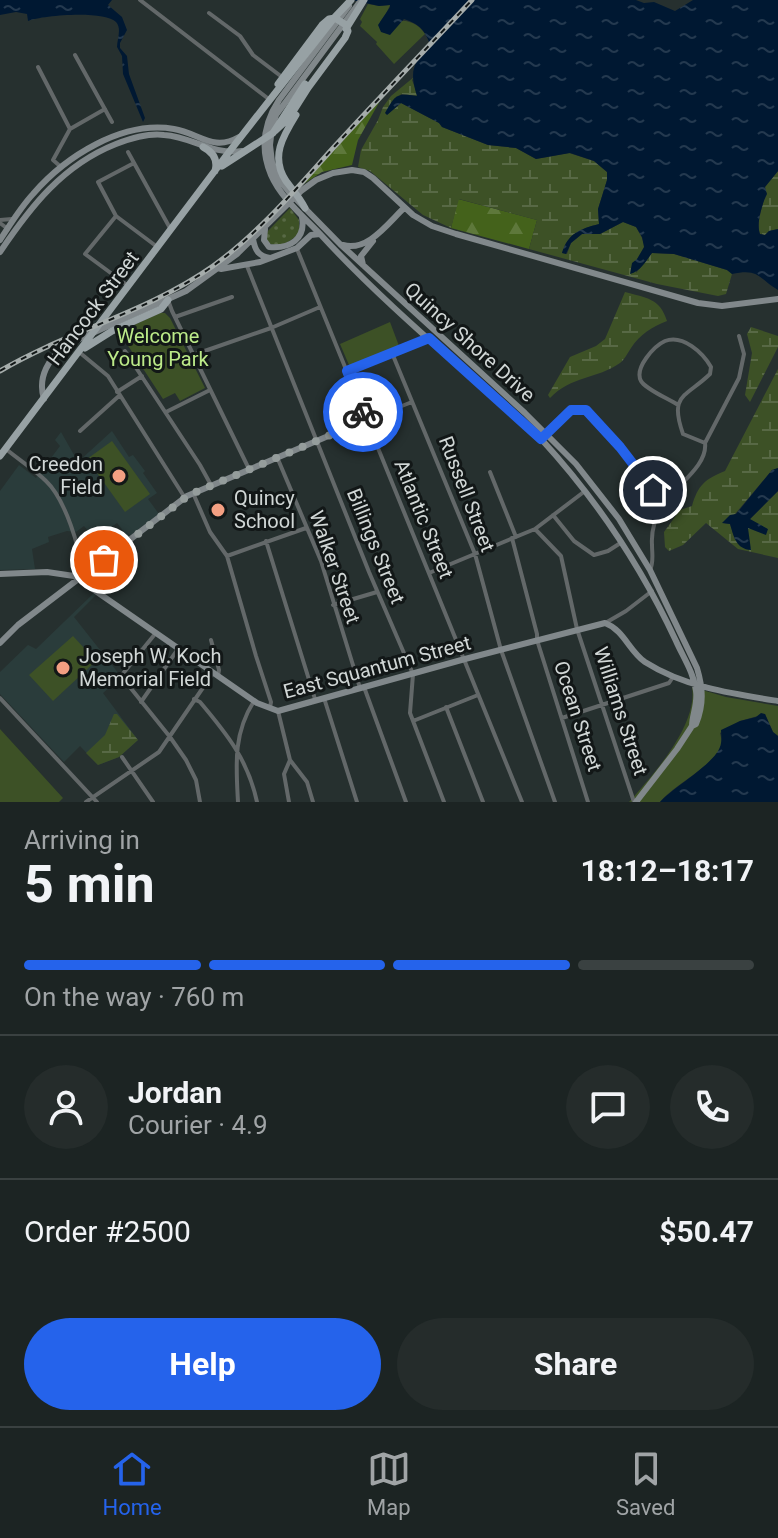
<!DOCTYPE html>
<html lang="en">
<head>
<meta charset="utf-8">
<style>
	body { margin:0; font-family:Roboto,sans-serif; background:#252c2b; color:#f1f3f6; height:100vh; display:flex; flex-direction:column; font-size:30px; white-space:nowrap }
	* { box-sizing:border-box; margin:0 }
	p { font-size:26px; color:#a0a4a6 }
	.icon { flex:none; width:44px; height:44px; fill:none; stroke:currentColor; stroke-width:2; stroke-linecap:round; stroke-linejoin:round }
	.map { position:relative; height:802px; overflow:hidden }
	.drawer { display:flex; flex-direction:column; background:#1c2423; flex:1 }
	.drawer>* { flex:none }
	.pin { position:absolute; display:grid; place-items:center; width:68px; height:68px; color:#fff; margin:-34px; border:4px solid #fff; border-radius:50%; box-shadow:0 2px 8px #0007 }
	.courier { position:absolute; display:grid; place-items:center; width:80px; height:80px; margin:-40px; border:6px solid #2563eb; border-radius:50%; background:#fff; color:#222; box-shadow:0 2px 10px #0007 }
	.headline em { font-style:normal; font-weight:700 }
	.headline div { display:flex; flex-direction:column-reverse }
	.headline { display:flex; align-items:center; justify-content:space-between; height:136px; padding:0 24px }
	h1 { font-size:52px; font-weight:700; line-height:60px }
	.bar { display:grid; grid-template-columns:repeat(4,1fr); gap:12px 8px; align-content:center; height:96px; padding:0 24px }
	.bar i { height:10px; border-radius:6px; background:#3a4141 }
	.bar .on { background:#2563eb }
	.bar p { grid-column:span 4 }
	.line { display:flex; align-items:center; gap:20px; padding:0 24px; border-top:2px solid #3a4141 }
	.line div { flex:1 }
	.round { display:grid; place-items:center; flex:none; width:84px; height:84px; border-radius:42px; background:#252c2b }
	.cta { display:flex; gap:16px; margin-top:auto; padding:16px 24px }
	.cta a { flex:1; height:92px; border-radius:48px; background:#2563eb; color:#fff; font-size:32px; font-weight:700; line-height:92px; text-align:center }
	.cta a+a { background:#252c2b; color:#f1f3f6 }
	.dock { display:flex; justify-content:space-around; align-items:center; height:112px; border-top:2px solid #3a4141; background:#1c2423; font-size:22px; color:#a0a4a6 }
	.dock a { display:grid; justify-items:center; gap:4px }
	.dock .on { color:#2563eb }
	.map>svg:first-child { display:block }
</style>
</head>
<body>
<div class="map">
<svg width="778" height="802" viewBox="0 0 778 802">
	<defs>
		<pattern id="grass-dots" width="8" height="8" patternUnits="userSpaceOnUse" patternTransform="scale(2)"><rect width="8" height="8" fill="#3d5126"/><path d="M2 2h.1M6 6h.1" fill="none" stroke="#586945" stroke-width="1.8" stroke-linecap="round"/></pattern>
		<pattern id="forest-firs" width="22" height="20" patternUnits="userSpaceOnUse" patternTransform="scale(2)"><rect width="22" height="20" fill="#44621b"/><path d="M5 1l3.5 6h-7zM16 11l3.5 6h-7z" fill="#5e783b"/></pattern>
		<pattern id="wetland-marsh" width="20" height="14" patternUnits="userSpaceOnUse" patternTransform="scale(2)"><rect width="20" height="14" fill="#3d5126"/><path d="M1 5h8M5 5V1M11 12h8M15 12V8" fill="none" stroke="#586945"/></pattern>
		<pattern id="water-ripples" width="26" height="14" patternUnits="userSpaceOnUse" patternTransform="scale(2)"><rect width="26" height="14" fill="#001832"/><path d="M2 4q2-2 4 0t4 0M15 11q2-2 4 0t4 0" fill="none" stroke="#24394f"/></pattern>
	</defs>
	<rect width="100%" height="100%" fill="#26302f"/>
	<path fill="#2a3c3b" d="M112,431l17,26 4,-2 12,16 -2,2 14,20 -9,6 11,15 -31,23 -11,-14 -22,16 -11,-13 -8,6 -9,-1 -19,6 1,5 -17,7 3,20 -35,1v-79l19,-26 17,13 24,-32 -5,-6 6,-8 17,30z
		M94,593l2,2 -22,22 45,57 -2,2 2,3 -16,14 35,47 -19,17 -21,8 -18,-19 -16,16 -64,-68v-22l28,-27 8,4z"/>
	<path fill="url(#grass-dots)" d="M290,208l9,12v13c-8,9 -21,16 -32,9l-1,-9z"/>
	<path fill="url(#forest-firs)" d="M381,99l-23,41 -6,25 -30,7 -20,13z
		M458,199l79,21 -8,29 -78,-21z"/>
	<path fill="url(#wetland-marsh)" d="M414,77l-2,3 6,16 -17,-2 -14,21 14,-12 38,20 3,4 46,18 28,3 20,11 33,-6 25,8 13,11v8l-9,29 1,15c-18,5 -31,9 -37,29l5,1 4,-11 11,-9h18l23,-12 13,5 6,11 3,9 -8,13 -1,13 16,-20 22,1 53,16 5,4 -6,20 -8,2 -61,-12 -128,-35 8,-29 -78,-21 -8,29 -28,-13 -53,-44 -12,-4 3,-17 17,-30 5,-13 8,-11z
		M778,171v58l-9,2 -4,4 -5,-1c-5,-15 6,-31 5,-47z
		M625,292c21,6 35,6 42,29 -15,6 -27,13 -36,27 -4,6 -6,11 -11,15 -23,16 -49,13 -70,35l-2,-3 22,-38 26,-11 9,-7z
		M751,327l27,9v11l-28,55 -5,-7 7,-42 -5,-19z
		M778,369v99l-6,2 -37,44 -12,9 7,1 5,16 12,-12 3,-9 28,-28v67l-40,-9 -32,-26 -23,22 -14,6 -4,-4 -1,-15 16,-22 12,-4c6,-21 13,-27 33,-35z
		M114,714h3l21,26 -19,17 -21,8 -12,-12 19,-18z"/>
	<path fill="#3d5126" d="M368,4l11,2 11,-1 -4,9 -6,8c18,-2 34,-5 45,12l-31,30 -18,-20 1,-2 -17,-16 2,-4 -2,-3z
		M160,313h5l5,5 35,70 -25,13 -5,-8 -12,6 -44,-67z
		M390,322l9,24 -47,19h-3l-9,-21z
		M112,441l38,53 -25,18 -38,-53z
		M73,636l23,25 -43,40 -24,-26z
		M692,687l34,10 52,9v30l-5,-4 -8,-18 -25,7 -20,12c1,3 2,9 1,13 -5,18 -47,39 -61,56h-31c24,-27 69,-77 63,-115z
		M0,729l63,69 -4,4h-59z"/>
	<path fill="url(#water-ripples)" d="M0,0h112l-4,5 14,12 5,13 -7,13v5l7,8 2,18 16,44 -2,4 -20,-48 -1,-18 -5,-9c0,-8 5,-18 -1,-25 -11,-12 -74,-7 -88,-1l-1,-7 -11,-2 -16,3z
		M352,0h284l8,3 10,-1 21,9 18,-11h85v171l-13,16 2,7c-5,10 -11,30 -7,40l5,1 4,-4 9,-2v61c-20,-12 -19,-22 -46,-16l-5,-4 -53,-16 -22,-1c-6,8 -11,18 -22,21l2,-11 5,-4 7,-12 -2,-10 -6,-10 -13,-5 -23,12h-18l-11,9 -5,11 -4,-1c6,-20 18,-24 37,-29l-1,-15 9,-29v-8l-13,-11 -24,-8 -34,6 -20,-11 -28,-3 -46,-18 -3,-4 -38,-20 -14,12 -2,-2c11,-19 11,-20 32,-17 -8,-27 -4,-31 13,-52 -6,-15 -11,-20 -26,-25l-14,16 -9,-3 -3,-7 12,-18v-2l-11,1z
		M778,468v23l-28,28 18,10 -2,6 -18,-7 3,22c-15,-1 -17,-13 -21,-26l-8,-1 8,-8 6,-1 36,-44z
		M761,713l4,1 8,18 5,4v66h-118c14,-16 59,-40 61,-59 1,-4 0,-9 0,-13l19,-9 16,-4z"/>
	<g fill="none" stroke-linecap="round" stroke-linejoin="round">
		<path stroke="#636869" stroke-width="4" d="M140,0l130,100
			M209,13l31,23 13,19 29,22
			M75,55l37,67
			M38,67l32,62
			M128,152l43,78
			M134,163l-36,19 18,34 40,30
			M61,167l-8,-7 17,-31 35,-20
			M116,216l-31,38 42,31
			M0,220l12,-1
			M0,223l8,6
			M297,249l225,553
			M247,266l122,306 44,102 -3,39 34,89
			M168,300l4,11 77,158
			M175,317l57,-20
			M438,334l14,-13
			M125,351l75,114 11,20
			M79,352l29,24 77,122
			M392,353l83,201 26,96 54,152
			M193,355l78,-27 49,-21
			M347,371l82,-33
			M117,392l25,-16
			M678,405c-9,-6 -33,-16 -37,-24 -7,-13 13,-35 24,-40 18,-7 38,12 46,26l-1,7c-25,24 -41,20 -27,60l22,9
			M166,412l44,-22
			M366,420l46,-18
			M80,431l40,-36
			M545,435c12,-12 22,-29 41,-25l34,37 43,57
			M6,449c13,11 28,20 40,32 18,17 37,70 34,94
			M277,457l44,104 39,127
			M490,472l26,65
			M193,493l17,39 17,24 29,100 15,46 -1,5
			M553,515l21,26 20,14 14,-4 14,-9
			M535,529l26,27 16,73 57,173
			M512,538l25,96v6l51,162
			M266,541l49,158
			M227,556l79,-28
			M650,570c4,-8 2,-16 2,-25 -1,-15 3,-28 12,-41 11,-18 44,-38 41,-61l34,-65 5,-24 -5,-18
			M429,573l106,-44 50,-38
			M333,605l44,-13
			M607,622l19,-11 26,-20
			M155,634l-34,42 49,61 16,23 10,20 4,22
			M211,640l8,30 -1,6
			M364,687l42,115
			M0,698l97,104
			M324,698l33,104
			M194,699l6,3c27,32 48,58 57,100
			M141,702l37,-53
			M446,707l37,95
			M278,711l12,49 17,22 6,20
			M562,718l107,-35 4,-6
			M413,721l65,-26
			M122,757l31,45
			M86,802l73,-50 54,-79
			M238,802c-2,-37 -5,-68 16,-101
			M289,802l-5,-28 6,-14"/>
		<path stroke="#81888b" stroke-width="6" d="M359,3l-83,112 -4,13 -2,17 2,17 6,16 11,14 51,52 185,169 51,51 43,55 31,51 47,98c6,20 7,36 -1,56l-4,2 -15,23 -41,53
			M349,6l-70,94c-15,23 -19,49 -8,75 10,23 32,41 50,60 46,50 98,96 149,141 24,21 51,41 72,64 55,60 100,128 134,201 7,16 18,32 20,50 2,13 -4,24 -4,35
			M265,229l-1,11 5,7c21,2 37,-8 33,-30
			M253,239c2,11 5,17 17,19
			M0,240c10,-15 20,-32 33,-46 32,-37 89,-74 141,-65 25,4 39,23 65,8
			M343,245c25,7 45,-22 61,-37
			M0,252c31,-46 63,-87 116,-108 16,-6 32,-11 48,-9 29,2 47,20 78,16
			M363,265l-2,-9 12,-15
			M221,269l39,-7 37,-14 14,-13 9,-1
			M44,399c-7,-22 5,-41 22,-54l120,-54 51,-37 64,-63 15,-11 17,-7 19,-3 12,2 9,6 40,37 19,11 24,8 242,69 24,3 56,-7
			M0,574l47,-2 27,4 183,127 21,8 187,-52 140,-36c19,7 24,28 40,39 39,25 88,32 133,39
			M0,643l18,-18 169,-129 179,-76"/>
		<path stroke="#97a1a4" stroke-width="7" d="M346,29l18,-29
			M296,115c-13,21 -26,42 -10,66 7,9 14,17 19,27
			M275,131l14,-13 19,-30 37,-50 3,-7 -2,-6 -11,-7 -6,1 -7,6 -44,59
			M203,147c10,5 15,13 12,24
			M222,166l51,-33 32,-49
			M85,348l27,-17 49,-22 7,-9
			M0,456l229,-304 105,-134 17,-18"/>
		<g stroke="#a5acab" stroke-width="5">
			<path id="rail" d="M0,371c68,-40 148,-59 213,-105 46,-33 83,-77 121,-119 46,-50 92,-98 138,-147"/>
		</g>
		<use href="#rail" stroke="#121717" stroke-width="2" stroke-dasharray="6" stroke-linecap="butt"/>
	</g>
	<g fill="none" stroke-linecap="round" stroke-linejoin="round">
		<path stroke="#959d9c" stroke-width="8" stroke-dasharray="0 14.4" d="M104,560l85,-65 177,-75 -3,-8"/>
		<path stroke="#2563eb" stroke-width="10" d="M363,412l-16,-41 82,-33 112,101 30,-29h15l34,37 33,43"/>
	</g>
	<g fill="#f39f82" stroke="#121717" stroke-width="3">
		<circle cx="119" cy="476" r="8"/>
		<circle cx="218" cy="510" r="8"/>
		<circle cx="63" cy="668" r="8"/>
	</g>
	<g text-anchor="middle" stroke-width="6" stroke-linejoin="round" paint-order="stroke">
		<g font-size="20" fill="#d1d7d6" stroke="#121717">
			<text transform="translate(93 308) rotate(-53)" y="7">Hancock Street</text>
			<text transform="translate(470 342) rotate(42)" y="7">Quincy Shore Drive</text>
			<text transform="translate(467 494) rotate(69)" y="7">Russell Street</text>
			<text transform="translate(424 519) rotate(68)" y="7">Atlantic Street</text>
			<text transform="translate(376 546) rotate(68)" y="7">Billings Street</text>
			<text transform="translate(335 567) rotate(71)" y="7">Walker Street</text>
			<text transform="translate(377 667) rotate(-15)" y="7">East Squantum Street</text>
			<text transform="translate(621 711) rotate(72)" y="7">Williams Street</text>
			<text transform="translate(578 716) rotate(72)" y="7">Ocean Street</text>
		</g>
		<g font-size="20" fill="#bcea89" stroke="#121717">
			<text x="158" y="343">Welcome<tspan x="158" dy="23">Young Park</tspan></text>
		</g>
		<g font-size="20" fill="#d1d7d6" stroke="#121717" text-anchor="start">
			<text x="103" y="471" text-anchor="end">Creedon<tspan x="103" dy="23">Field</tspan></text>
			<text x="234" y="505">Quincy<tspan x="234" dy="23">School</tspan></text>
			<text x="79" y="663">Joseph W. Koch<tspan x="79" dy="23">Memorial Field</tspan></text>
		</g>
	</g>
</svg>
<div class="pin" style="left:104px;top:560px;background:#ea580c"><svg class="icon" aria-label="bag" viewBox="0 0 24 24"><path d="M5 8h14l-1 12H6zM9 8a3 3 0 0 1 6 0"/></svg></div>
<div class="pin" style="left:653px;top:490px;background:#1f2937"><svg class="icon" aria-label="home" viewBox="0 0 24 24"><path d="M3 11l9-7 9 7M6 9v11h12V9"/></svg></div>
<div class="courier" style="left:363px;top:412px"><svg class="icon" aria-label="bike" viewBox="0 0 24 24"><circle cx="6" cy="16" r="4"/><circle cx="18" cy="16" r="4"/><path d="M6 16l4-8h5l3 8M10 8l3 8H6M13 5h3"/></svg></div>
</div>
<section class="drawer">
<div class="headline"><div><h1>5 min</h1><p>Arriving in</p></div><em>18:12–18:17</em></div>
<div class="bar"><i class="on"></i><i class="on"></i><i class="on"></i><i></i><p>On the way · 760 m</p></div>
<div class="line" style="height:144px"><a class="round"><svg class="icon" aria-label="person" viewBox="0 0 24 24"><circle cx="12" cy="8" r="4"/><path d="M4 21q1-7 8-7t8 7"/></svg></a><div><b>Jordan</b><p>Courier · 4.9</p></div><a class="round"><svg class="icon" aria-label="chat" viewBox="0 0 24 24"><path d="M4 5h16v11H9l-5 4z"/></svg></a><a class="round"><svg class="icon" aria-label="phone" viewBox="0 0 24 24"><path d="M5 4h4l2 5-3 2q2 4 5 5l2-3 5 2v4C11 20 4 13 5 4z"/></svg></a></div>
<div class="line" style="height:104px"><div>Order #2500</div><b>$50.47</b></div>
<div class="cta"><a>Help</a><a>Share</a></div>
</section>
<nav class="dock">
<a class="on"><svg class="icon" aria-label="home" viewBox="0 0 24 24"><path d="M3 11l9-7 9 7M6 9v11h12V9"/></svg>Home</a>
<a><svg class="icon" aria-label="map" viewBox="0 0 24 24"><path d="M3 6l6-2 6 2 6-2v14l-6 2-6-2-6 2zM9 4v14M15 6v14"/></svg>Map</a>
<a><svg class="icon" aria-label="saved" viewBox="0 0 24 24"><path d="M7 4h10v16l-5-4-5 4z"/></svg>Saved</a>
</nav>
</body>
</html>
